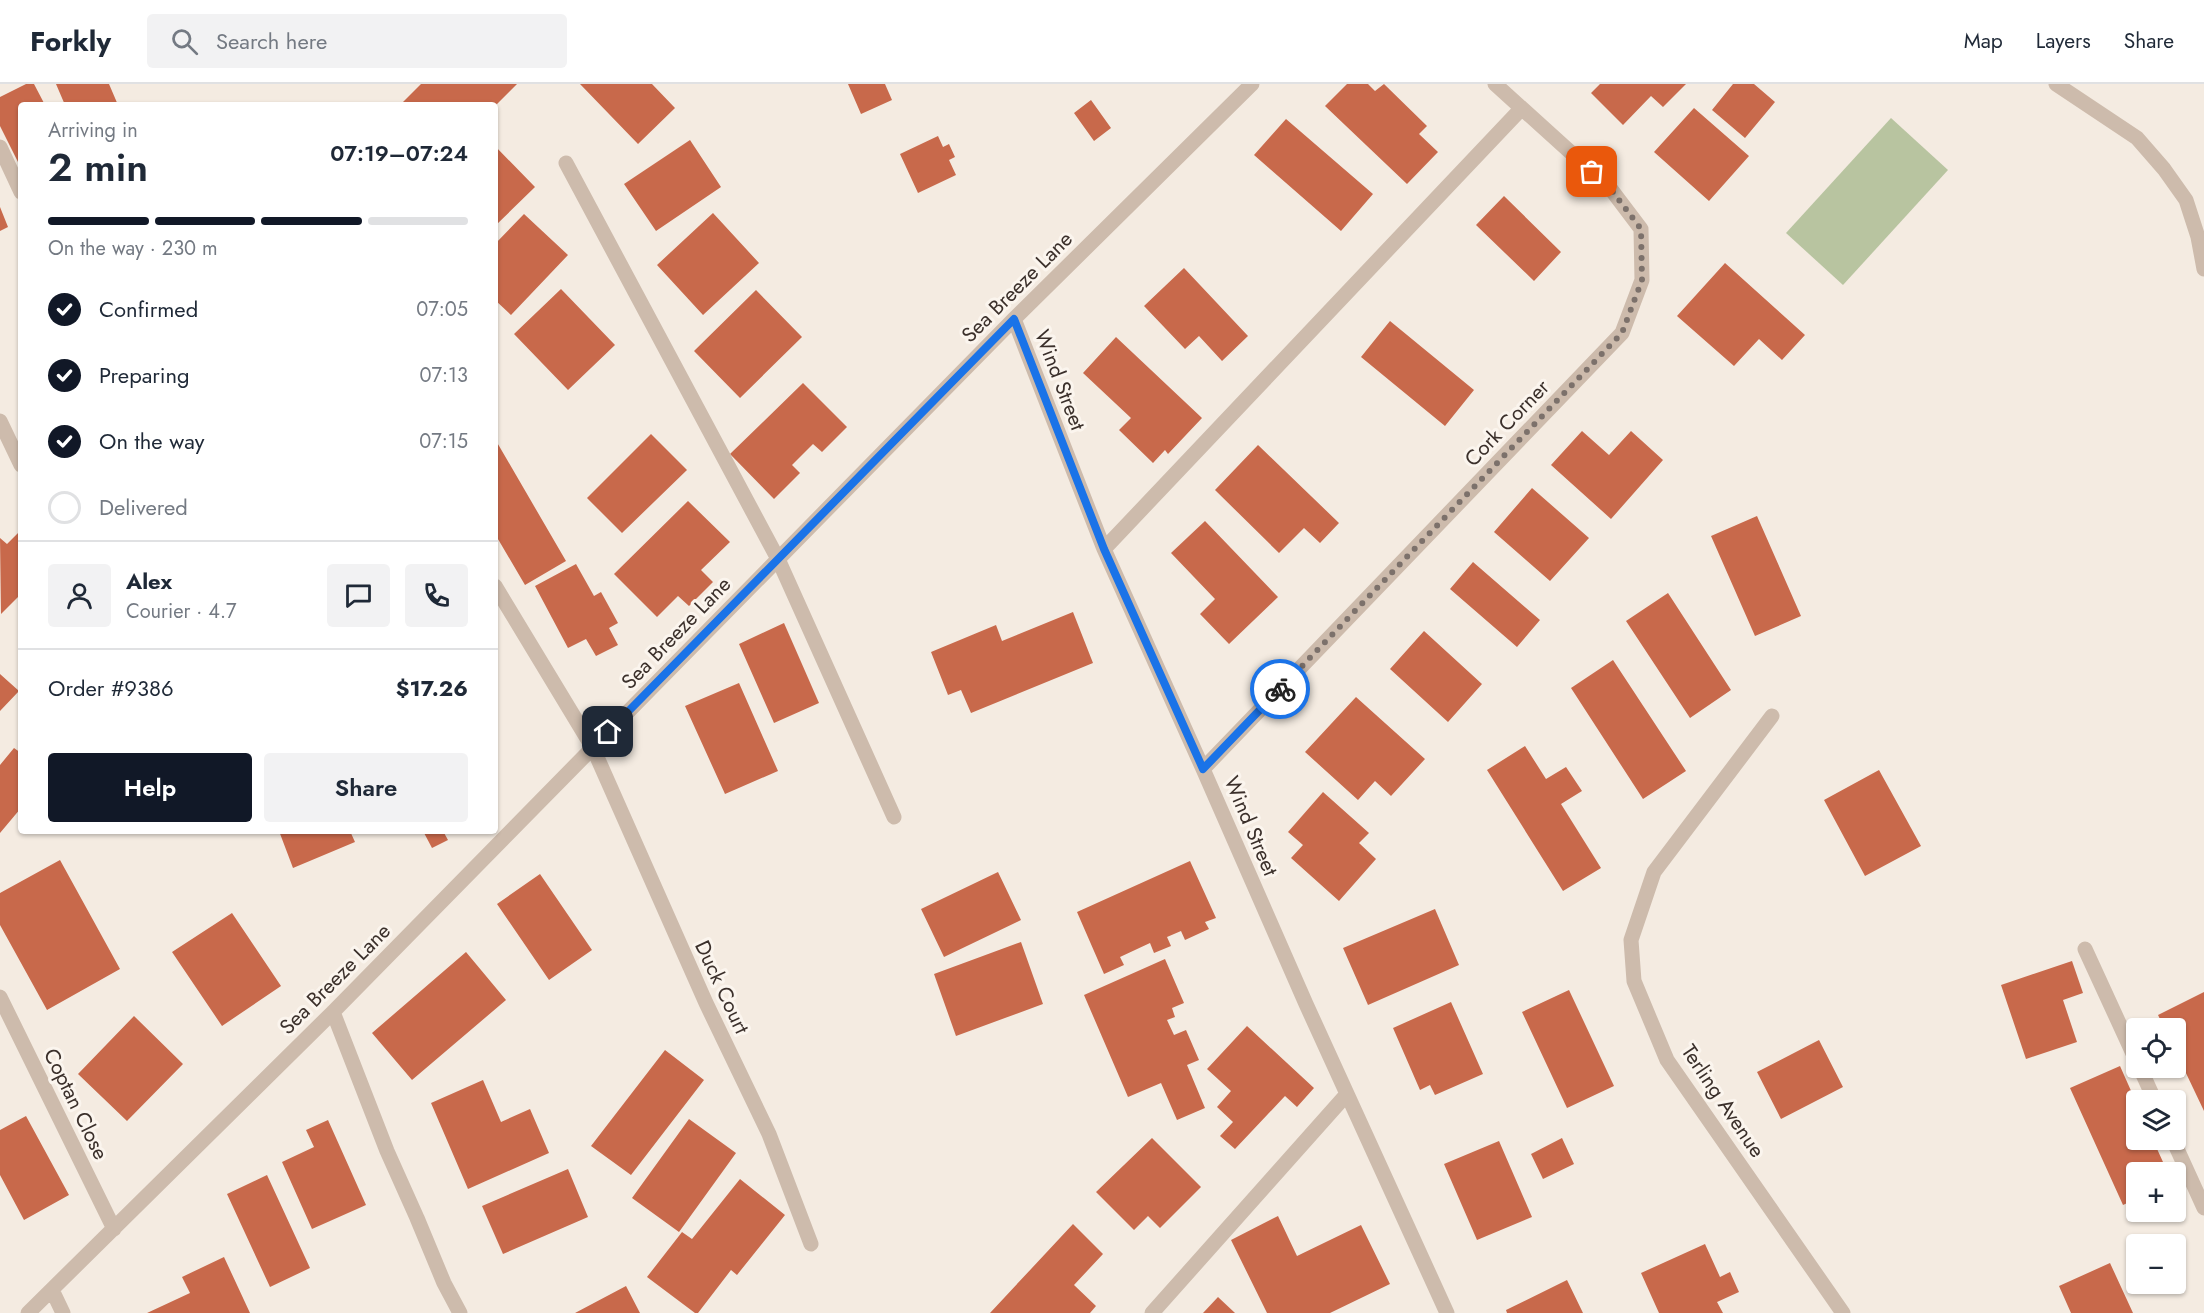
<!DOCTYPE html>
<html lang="en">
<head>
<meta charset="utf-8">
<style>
	body { margin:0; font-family:Jost,sans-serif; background:#f2f2f3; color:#1f2937; height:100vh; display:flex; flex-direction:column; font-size:22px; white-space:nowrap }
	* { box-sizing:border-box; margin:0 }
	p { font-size:20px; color:#747a83 }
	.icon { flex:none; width:33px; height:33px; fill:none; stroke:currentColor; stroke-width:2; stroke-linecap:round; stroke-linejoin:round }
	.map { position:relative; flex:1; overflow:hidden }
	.panel { position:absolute; left:18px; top:18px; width:480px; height:732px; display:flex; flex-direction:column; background:#fff; border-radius:6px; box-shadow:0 2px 4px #0004 }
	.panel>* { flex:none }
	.buttons { position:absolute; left:2126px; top:934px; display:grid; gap:12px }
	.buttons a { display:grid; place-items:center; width:60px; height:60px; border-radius:6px; background:#fff; box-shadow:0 2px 4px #0004; font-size:30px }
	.pin { position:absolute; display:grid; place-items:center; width:51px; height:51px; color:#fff; margin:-26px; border-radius:12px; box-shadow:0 3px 9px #0006 }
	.courier { position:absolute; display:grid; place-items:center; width:60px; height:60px; margin:-30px; border:4px solid #1a73e8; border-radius:50%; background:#fff; color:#222; box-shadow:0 2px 8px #0007 }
	.overview em { font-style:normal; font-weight:600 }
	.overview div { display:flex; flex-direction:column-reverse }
	.overview { display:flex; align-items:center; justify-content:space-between; height:102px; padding:0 30px }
	h1 { font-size:39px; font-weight:600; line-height:45px }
	.bar { display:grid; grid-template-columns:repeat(4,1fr); gap:9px 6px; align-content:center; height:72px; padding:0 30px }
	.bar i { height:8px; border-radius:4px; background:#e0e1e3 }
	.bar .on { background:#111827 }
	.bar p { grid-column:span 4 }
	.line { display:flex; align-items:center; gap:15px; padding:0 30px; border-top:2px solid #e0e1e3 }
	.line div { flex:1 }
	.round { display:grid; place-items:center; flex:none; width:63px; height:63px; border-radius:6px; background:#f2f2f3 }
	ol { padding:0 30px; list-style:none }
	li { display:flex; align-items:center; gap:18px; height:66px }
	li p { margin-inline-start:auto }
	li .icon { padding:6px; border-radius:50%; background:#111827; color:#fff; stroke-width:4 }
	li:last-child { color:#747a83 }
	li i { width:33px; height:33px; border:3px solid #e0e1e3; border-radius:50% }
	.primary-button { display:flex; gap:12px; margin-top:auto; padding:12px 30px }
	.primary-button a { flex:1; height:69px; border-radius:6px; background:#111827; color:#fff; font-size:24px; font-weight:600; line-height:69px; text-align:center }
	.primary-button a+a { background:#f2f2f3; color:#1f2937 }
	header { display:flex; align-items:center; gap:36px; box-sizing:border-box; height:84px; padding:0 30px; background:#fff; border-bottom:2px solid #e0e1e3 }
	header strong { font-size:28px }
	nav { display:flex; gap:33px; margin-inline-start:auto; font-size:21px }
	.search { width:420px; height:54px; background:#f2f2f3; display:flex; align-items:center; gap:15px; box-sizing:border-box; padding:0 21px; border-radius:6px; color:#747a83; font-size:22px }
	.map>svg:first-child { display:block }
</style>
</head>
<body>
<header>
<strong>Forkly</strong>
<div class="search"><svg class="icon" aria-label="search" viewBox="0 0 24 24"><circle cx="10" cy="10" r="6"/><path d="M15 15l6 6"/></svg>Search here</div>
<nav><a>Map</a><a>Layers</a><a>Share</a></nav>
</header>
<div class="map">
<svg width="2204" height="1229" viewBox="0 0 2204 1229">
	<rect width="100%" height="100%" fill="#f4ebe1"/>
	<path fill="#b8c4a0" d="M1891,34l57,52 -105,115 -57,-52z"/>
	<path fill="#c8694b" d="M26,0h8l11,21h-24v63l-21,-42v-29z
		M56,0h53l9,21h-53z
		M421,0h96l-21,21h-94l-1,-1z
		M580,0h72l23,24 -37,36z
		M848,0h37l7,16 -31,14z
		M1347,0h21l7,7 9,-7 43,42 -8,8 19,18 -31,32 -82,-78z
		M1600,0h86l-23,23 -12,-11 -28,29 -32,-32z
		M1733,0h21l21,18 -30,36 -33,-28z
		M1091,16l20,28 -17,13 -20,-28z
		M1694,24l55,48 -40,45 -55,-49z
		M1286,35l87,75 -32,37 -87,-76z
		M938,52l5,11 6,-3 6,13 -6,3 7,15 -38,18 -18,-39z
		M690,56l31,47 -65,44 -32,-47z
		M495,62l40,41 -40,39z
		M1504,112l57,56 -27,29 -58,-56z
		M0,123l8,20 -8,4z
		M713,129l46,50 -56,52 -46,-50z
		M524,130l44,41 -57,60 -16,-15v-56z
		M1725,179l80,72 -23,25 -23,-21 -25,27 -57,-50z
		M1184,184l64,68 -26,25 -23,-25 -14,13 -41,-43z
		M561,205l54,56 -47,45 -54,-56z
		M756,206l46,47 -62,61 -46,-47z
		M1390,237l84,69 -29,36 -84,-69z
		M1116,253l86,81 -34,36 -3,-4 -12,13 -34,-33 12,-12 -48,-45z
		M803,299l44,44 -25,25 -9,-8 -21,21 8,8 -26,26 -44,-45z
		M1582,347l27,24 22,-24 32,29 -52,59 -60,-54z
		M651,350l36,36 -65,63 -35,-35z
		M495,355l71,122 -41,24 -30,-51z
		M1258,361l81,78 -19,20 -16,-15 -25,25 -64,-63z
		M1532,404l57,50 -39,43 -56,-49z
		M688,417l42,41 -29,28 12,12 -24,24 -11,-10 -21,21 -43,-43z
		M1757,432l44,100 -46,20 -44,-100z
		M1205,437l73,76 -49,47 -29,-30 15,-15 -44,-46z
		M21,446v64l-20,20 -1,-76 7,6z
		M1473,478l67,58 -23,27 -67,-58z
		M576,480l18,32 7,-4 17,31 -9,5 9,17 -22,11 -10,-17 -18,9 -33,-62z
		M1668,509l63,97 -41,28 -64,-97z
		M1073,528l20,51 -122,50 -10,-23 -13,5 -17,-43 65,-27 6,16z
		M784,539l35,80 -45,20 -35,-79z
		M1424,547l58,53 -34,38 -58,-53z
		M1613,576l73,111 -43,28 -72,-111z
		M0,590l19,17 -19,20z
		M739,599l39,88 -53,23 -40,-88z
		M1356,613l69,62 -34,37 -16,-15 -17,19 -53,-48z
		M1525,662l21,33 20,-12 16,24 -21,13 40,64 -38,23 -76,-121z
		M14,664l7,5v55l-21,25v-68z
		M1879,686l42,76 -56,30 -41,-76z
		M1323,708l46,41 -10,10 17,16 -37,42 -48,-43 12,-13 -15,-13z
		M279,747h71l5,11 -62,26z
		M423,747h20l5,9 -16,8z
		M60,776l60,109 -73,41 -47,-85v-32z
		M1190,777l26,57 -11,4 4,7 -24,11 -4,-9 -14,6 4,9 -17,7 -4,-10 -30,14 4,8 -20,9 -27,-62z
		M998,788l23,48 -77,37 -23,-48z
		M540,790l52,76 -43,30 -52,-76z
		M1435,825l24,56 -91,40 -25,-57z
		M232,829l49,73 -59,40 -50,-74z
		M1021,858l22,62 -87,32 -22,-62z
		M466,868l40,48 -94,80 -40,-47z
		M1165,875l19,44 -12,5 3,9 -8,3 7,15 12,-5 13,30 -12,5 18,43 -28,12 -16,-37 -33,14 -44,-102z
		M2072,877l11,32 -20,7 14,42 -51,17 -25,-74z
		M1569,906l45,96 -47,22 -45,-96z
		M2204,908v119l-29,-61v-21h-10l-7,-14z
		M1451,918l32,72 -48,21 -5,-10 -10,5 -27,-62z
		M134,932l49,48 -56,57 -49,-47z
		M1247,942l67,62 -17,19 -12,-11 -50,53 -15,-13 13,-14 -16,-15 14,-16 -24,-22z
		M1819,956l24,47 -62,32 -24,-47z
		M665,966l39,30 -73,95 -40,-29z
		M2120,982l16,36v38h17l15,33h-32v26l-13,6 -53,-117z
		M483,996l18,42 29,-13 19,44 -81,36 -37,-86z
		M26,1032l43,79 -45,25 -24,-45v-45z
		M689,1035l47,34 -57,79 -47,-34z
		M328,1036l38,85 -54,24 -30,-67 32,-15 -8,-17z
		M1152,1054l49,49 -41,41 -12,-12 -14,14 -38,-38z
		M1562,1054l12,26 -31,15 -12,-25z
		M1499,1057l33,76 -55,23 -33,-76z
		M568,1085l20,48 -85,37 -21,-48z
		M267,1091l43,93 -40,19 -43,-93z
		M740,1095l45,36 -48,60 -6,-5 -33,43h-3l-48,-36 35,-45 10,7z
		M1278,1132l19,40 64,-31 29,59 -60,29h-63l-36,-73z
		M1073,1140l30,30 -29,31 22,21 -6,7h-100z
		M1705,1160l15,33 10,-5 9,20 -22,10 6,11h-64l-18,-40z
		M224,1173l26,56h-103l43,-20 -8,-16z
		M2110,1179l23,50h-62l-12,-27z
		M1567,1196l16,33h-76l-1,-3z
		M626,1202l14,27h-65z
		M1218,1213l17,16h-32z"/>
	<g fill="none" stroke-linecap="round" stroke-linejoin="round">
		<path stroke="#cdbbac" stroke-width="15" d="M2056,0l81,54 27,31 22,31 12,37 6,32
			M0,63l21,45
			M566,79l212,396 116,258
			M1014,235l90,230 99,220 103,235 141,309
			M0,337l21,44
			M1104,465l417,-440
			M495,502l98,162 113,255 63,131 42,110
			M1772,632l-118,156 -23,68 3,41 33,79 176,253
			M1203,685l419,-436 20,-53 -1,-51 -31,-41 -115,-104
			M2085,865l51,111
			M0,913l114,232
			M333,928l54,139 30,67 27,65 16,30
			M2140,984l15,33
			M2173,1056l31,68
			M52,1206l11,23
			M28,1229l305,-301 681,-693 238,-235
			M1152,1229l195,-219"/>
	</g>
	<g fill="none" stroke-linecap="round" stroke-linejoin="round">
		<path stroke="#7c716b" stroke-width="6" stroke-dasharray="0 10.8" d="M1280,605l342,-356 20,-53 -1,-51 -31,-41 -18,-16"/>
		<path stroke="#1a73e8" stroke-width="8" d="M608,648l406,-413 90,230 99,220 77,-80"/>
	</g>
	<g text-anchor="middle" stroke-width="6" stroke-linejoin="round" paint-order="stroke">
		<g font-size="21" fill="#3b302b" stroke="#fbf5ee">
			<text transform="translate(1017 203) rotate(-45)" y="7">Sea Breeze Lane</text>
			<text transform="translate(1060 296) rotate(69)" y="7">Wind Street</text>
			<text transform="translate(1507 339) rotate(-46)" y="7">Cork Corner</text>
			<text transform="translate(676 549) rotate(-46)" y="7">Sea Breeze Lane</text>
			<text transform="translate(1251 742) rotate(67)" y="7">Wind Street</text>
			<text transform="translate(335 895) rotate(-45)" y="7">Sea Breeze Lane</text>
			<text transform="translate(722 903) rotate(65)" y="7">Duck Court</text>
			<text transform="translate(1723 1017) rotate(56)" y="7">Terling Avenue</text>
			<text transform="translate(76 1020) rotate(64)" y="7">Coptan Close</text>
		</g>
	</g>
</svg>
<div class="buttons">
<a><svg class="icon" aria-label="locate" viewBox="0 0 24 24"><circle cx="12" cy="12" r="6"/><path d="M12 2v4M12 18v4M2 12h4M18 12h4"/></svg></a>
<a><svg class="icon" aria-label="layers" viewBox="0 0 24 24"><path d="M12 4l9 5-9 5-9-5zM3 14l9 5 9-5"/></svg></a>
<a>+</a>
<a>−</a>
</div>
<div class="pin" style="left:1592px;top:88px;background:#ea580c"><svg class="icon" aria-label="bag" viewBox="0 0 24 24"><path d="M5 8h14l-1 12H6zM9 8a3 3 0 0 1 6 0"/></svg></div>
<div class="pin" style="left:608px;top:648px;background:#1f2937"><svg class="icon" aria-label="home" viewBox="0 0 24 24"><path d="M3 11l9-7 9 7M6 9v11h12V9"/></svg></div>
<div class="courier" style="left:1280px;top:605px"><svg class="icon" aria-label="bike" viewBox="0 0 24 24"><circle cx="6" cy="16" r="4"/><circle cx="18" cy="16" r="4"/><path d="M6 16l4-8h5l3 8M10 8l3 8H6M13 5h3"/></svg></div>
<section class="panel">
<div class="overview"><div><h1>2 min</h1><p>Arriving in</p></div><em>07:19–07:24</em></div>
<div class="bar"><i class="on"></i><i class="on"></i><i class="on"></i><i></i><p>On the way · 230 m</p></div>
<ol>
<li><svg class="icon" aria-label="check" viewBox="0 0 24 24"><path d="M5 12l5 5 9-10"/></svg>Confirmed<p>07:05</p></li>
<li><svg class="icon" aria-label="check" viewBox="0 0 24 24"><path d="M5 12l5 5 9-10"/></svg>Preparing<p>07:13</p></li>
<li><svg class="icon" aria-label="check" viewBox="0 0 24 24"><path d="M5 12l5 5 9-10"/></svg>On the way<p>07:15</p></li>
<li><i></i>Delivered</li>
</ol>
<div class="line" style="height:108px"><a class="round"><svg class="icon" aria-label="person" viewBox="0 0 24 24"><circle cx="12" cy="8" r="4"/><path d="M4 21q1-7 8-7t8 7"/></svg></a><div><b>Alex</b><p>Courier · 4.7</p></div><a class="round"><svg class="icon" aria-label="chat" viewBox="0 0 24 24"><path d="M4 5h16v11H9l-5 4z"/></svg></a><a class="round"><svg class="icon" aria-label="phone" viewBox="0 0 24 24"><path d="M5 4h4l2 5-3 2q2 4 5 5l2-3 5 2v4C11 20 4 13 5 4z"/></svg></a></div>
<div class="line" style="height:78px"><div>Order #9386</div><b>$17.26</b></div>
<div class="primary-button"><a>Help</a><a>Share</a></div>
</section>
</div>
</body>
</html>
